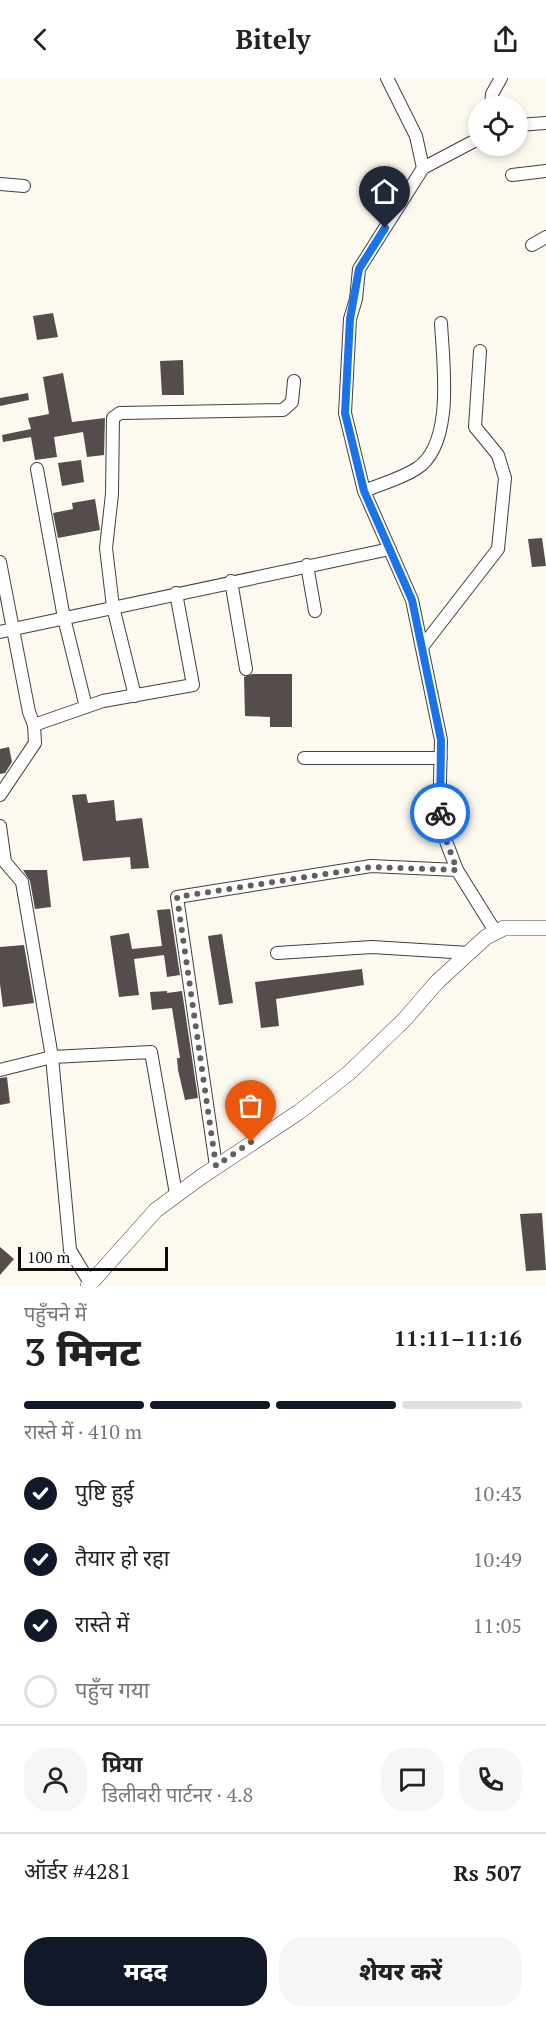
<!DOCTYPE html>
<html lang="hi">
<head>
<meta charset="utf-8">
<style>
	body { margin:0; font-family:"PT Serif","Noto Sans Devanagari",serif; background:#f6f6f6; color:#222; height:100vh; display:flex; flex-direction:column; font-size:22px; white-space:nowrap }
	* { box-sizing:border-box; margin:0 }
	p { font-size:20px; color:#767676 }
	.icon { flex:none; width:33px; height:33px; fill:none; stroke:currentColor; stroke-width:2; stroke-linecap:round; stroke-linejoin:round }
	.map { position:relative; height:1208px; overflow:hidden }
	.details { display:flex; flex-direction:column; background:#fff; flex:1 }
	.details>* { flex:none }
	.fabs { position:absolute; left:468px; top:18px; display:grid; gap:12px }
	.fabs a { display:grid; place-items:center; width:60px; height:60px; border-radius:50%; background:#fff; box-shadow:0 3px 9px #0003; font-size:30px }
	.scale { position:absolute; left:18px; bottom:15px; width:150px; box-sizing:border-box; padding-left:6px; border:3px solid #0d0d0d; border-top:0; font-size:16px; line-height:21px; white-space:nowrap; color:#0d0d0d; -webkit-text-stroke:4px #fff; paint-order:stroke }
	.pin { position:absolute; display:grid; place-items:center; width:51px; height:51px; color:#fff; margin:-62px -26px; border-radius:50% 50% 50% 0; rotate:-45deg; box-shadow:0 0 6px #0007 }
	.pin .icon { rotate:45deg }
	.courier { position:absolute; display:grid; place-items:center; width:60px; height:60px; margin:-30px; border:4px solid #1a73e8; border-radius:50%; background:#fff; color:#222; box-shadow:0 2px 8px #0007 }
	.head em { font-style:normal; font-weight:800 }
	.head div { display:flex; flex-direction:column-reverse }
	.head { display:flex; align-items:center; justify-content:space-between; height:102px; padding:0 24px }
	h1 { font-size:39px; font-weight:800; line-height:45px }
	.bar { display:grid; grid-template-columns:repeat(4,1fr); gap:9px 6px; align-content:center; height:72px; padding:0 24px }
	.bar i { height:8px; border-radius:4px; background:#e0e0e0 }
	.bar .current { background:#111827 }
	.bar p { grid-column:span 4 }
	.line { display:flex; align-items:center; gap:15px; padding:0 24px; border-top:2px solid #e0e0e0 }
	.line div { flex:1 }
	.round { display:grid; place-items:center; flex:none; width:63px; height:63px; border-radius:24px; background:#f6f6f6 }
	ol { padding:0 24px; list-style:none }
	li { display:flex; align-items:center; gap:18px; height:66px }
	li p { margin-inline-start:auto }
	li .icon { padding:6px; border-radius:50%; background:#111827; color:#fff; stroke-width:4 }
	li:last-child { color:#767676 }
	li i { width:33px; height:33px; border:3px solid #e0e0e0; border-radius:50% }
	.action { display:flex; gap:12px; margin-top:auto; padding:12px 24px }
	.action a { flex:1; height:69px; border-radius:24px; background:#111827; color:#fff; font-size:24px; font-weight:800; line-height:69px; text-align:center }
	.action a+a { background:#f6f6f6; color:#222 }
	header { display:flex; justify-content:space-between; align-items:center; height:78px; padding:0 24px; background:#fff; font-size:27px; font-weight:800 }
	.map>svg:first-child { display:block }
</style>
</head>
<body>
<header><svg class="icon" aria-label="back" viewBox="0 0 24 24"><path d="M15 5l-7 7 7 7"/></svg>Bitely<svg class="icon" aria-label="share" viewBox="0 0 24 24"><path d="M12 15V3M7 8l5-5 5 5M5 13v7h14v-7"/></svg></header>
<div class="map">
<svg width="546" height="1208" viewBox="0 0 546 1208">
	<rect width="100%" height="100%" fill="#fdf9ef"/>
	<path fill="#544d4b" d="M53,235l5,24 -21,3 -4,-24z
		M183,282l1,35h-22l-2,-34z
		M63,295l9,49 33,-4 -1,37 -17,2 -4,-25 -29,5 3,20 -22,3 -4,-23 -28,5 -1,-7 29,-6 -3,-11 21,-4 -6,-37z
		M28,315l1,7 -29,6v-8z
		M81,382l3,22 -22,4 -4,-23z
		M95,421l5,31 -42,8 -5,-25 20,-4 -1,-6z
		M542,460l4,28 -14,1 -4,-28z
		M252,596h40v53h-22v-10l-25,-1 -1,-39z
		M9,669l3,15 -7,11 -5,1v-25z
		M86,716l2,9 26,-3 2,21 26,-3 7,50 -18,1 -1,-12 -47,4 -11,-66z
		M23,792h24l4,37 -16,2 -5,-28z
		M170,831l10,66 -13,2 -3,-22 -30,4 5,36 -20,2 -9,-61 19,-3 3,16 30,-3 -5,-36z
		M222,856l11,69 -14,2 -11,-69z
		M24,867l10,58 -31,4 -3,-23v-37z
		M362,891l2,16 -88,14 3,27 -18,2 -6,-46z
		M167,913v2l15,-2 16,107 -13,2 -7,-30 -1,-12h3l-8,-50 -20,2 -2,-18z
		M7,999l3,26 -10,2v-27z
		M542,1135l4,57 -20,1 -6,-57z
		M0,1169l14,12 -14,16z"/>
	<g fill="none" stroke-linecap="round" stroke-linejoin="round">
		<g stroke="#404040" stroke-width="14">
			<path id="minor" d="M387,0l29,58 7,32 -64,101 -3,30 -6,20 -5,94 19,78 48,109 29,140 -2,83 18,47 38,61
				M491,28l1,-12 9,-16
				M518,47l28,-2
				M423,90l55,-29
				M512,97l34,-4
				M0,106l24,2
				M532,167l14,-8
				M37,391l27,149 22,89
				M364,413c17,-7 36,-12 52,-22 39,-24 27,-106 25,-146
				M0,484l29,150 5,13 1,18 -35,52
				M307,487l8,46
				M231,503l15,88
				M0,554l390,-83
				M422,569l76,-98 7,-71 -7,-23 -23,-28 5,-76
				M135,618l-22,-89 -7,-59 6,-54 1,-76 7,-5 163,-3 9,-8 2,-21
				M34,647l69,-24 90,-16 -17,-92
				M304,680h137
				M0,748l5,36 17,20 30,175 18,193 20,33
				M277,875l95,-6 97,6
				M0,992l52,-13 99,-5 25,142
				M216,1088l-39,-269 194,-31 86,4"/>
		</g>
		<g stroke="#404040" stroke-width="16">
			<path id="tertiary" d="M88,1208l68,-76 45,-33 98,-65 50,-39 56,-54 32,-37 49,-45 18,-9h42"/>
		</g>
		<use href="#minor" stroke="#fff" stroke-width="12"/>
		<use href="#tertiary" stroke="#fff" stroke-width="15"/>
	</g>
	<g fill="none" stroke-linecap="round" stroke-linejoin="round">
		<path stroke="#61605c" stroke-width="6" stroke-dasharray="0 10.8" d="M251,1064l-35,24 -39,-269 194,-30 86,3 -17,-47v-10"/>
		<path stroke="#1a73e8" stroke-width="8" d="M385,150l-26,41 -9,50 -5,94 19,78 48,109 29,140 -1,73"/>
	</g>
</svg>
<div class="fabs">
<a><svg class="icon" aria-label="locate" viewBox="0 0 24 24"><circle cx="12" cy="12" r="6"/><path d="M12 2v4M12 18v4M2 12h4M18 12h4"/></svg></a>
</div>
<div class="scale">100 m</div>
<div class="pin" style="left:251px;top:1064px;background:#ea580c"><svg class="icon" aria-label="bag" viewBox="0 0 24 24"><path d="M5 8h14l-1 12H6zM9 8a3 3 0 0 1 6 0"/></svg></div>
<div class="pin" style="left:385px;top:150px;background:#1f2937"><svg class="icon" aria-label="home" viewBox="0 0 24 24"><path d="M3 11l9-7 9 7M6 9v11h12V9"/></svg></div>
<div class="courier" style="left:440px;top:735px"><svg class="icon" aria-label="bike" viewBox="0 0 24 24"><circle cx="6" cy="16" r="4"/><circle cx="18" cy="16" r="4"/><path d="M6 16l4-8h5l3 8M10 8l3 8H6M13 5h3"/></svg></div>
</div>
<section class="details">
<div class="head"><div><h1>3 मिनट</h1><p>पहुँचने में</p></div><em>11:11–11:16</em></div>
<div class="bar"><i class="current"></i><i class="current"></i><i class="current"></i><i></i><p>रास्ते में · 410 m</p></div>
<ol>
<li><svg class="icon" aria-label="check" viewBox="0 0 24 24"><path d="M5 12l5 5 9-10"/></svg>पुष्टि हुई<p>10:43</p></li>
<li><svg class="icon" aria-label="check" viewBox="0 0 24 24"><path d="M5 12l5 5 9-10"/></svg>तैयार हो रहा<p>10:49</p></li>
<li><svg class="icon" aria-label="check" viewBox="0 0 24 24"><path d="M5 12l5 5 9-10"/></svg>रास्ते में<p>11:05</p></li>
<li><i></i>पहुँच गया</li>
</ol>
<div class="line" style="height:108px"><a class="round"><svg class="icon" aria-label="person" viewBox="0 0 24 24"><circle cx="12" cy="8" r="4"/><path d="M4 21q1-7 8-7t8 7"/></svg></a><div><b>प्रिया</b><p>डिलीवरी पार्टनर · 4.8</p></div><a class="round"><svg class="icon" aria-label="chat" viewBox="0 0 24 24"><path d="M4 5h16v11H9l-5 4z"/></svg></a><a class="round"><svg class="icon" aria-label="phone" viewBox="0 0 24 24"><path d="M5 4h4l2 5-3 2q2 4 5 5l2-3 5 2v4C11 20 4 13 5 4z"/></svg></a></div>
<div class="line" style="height:78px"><div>ऑर्डर #4281</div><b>Rs 507</b></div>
<div class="action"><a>मदद</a><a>शेयर करें</a></div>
</section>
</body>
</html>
